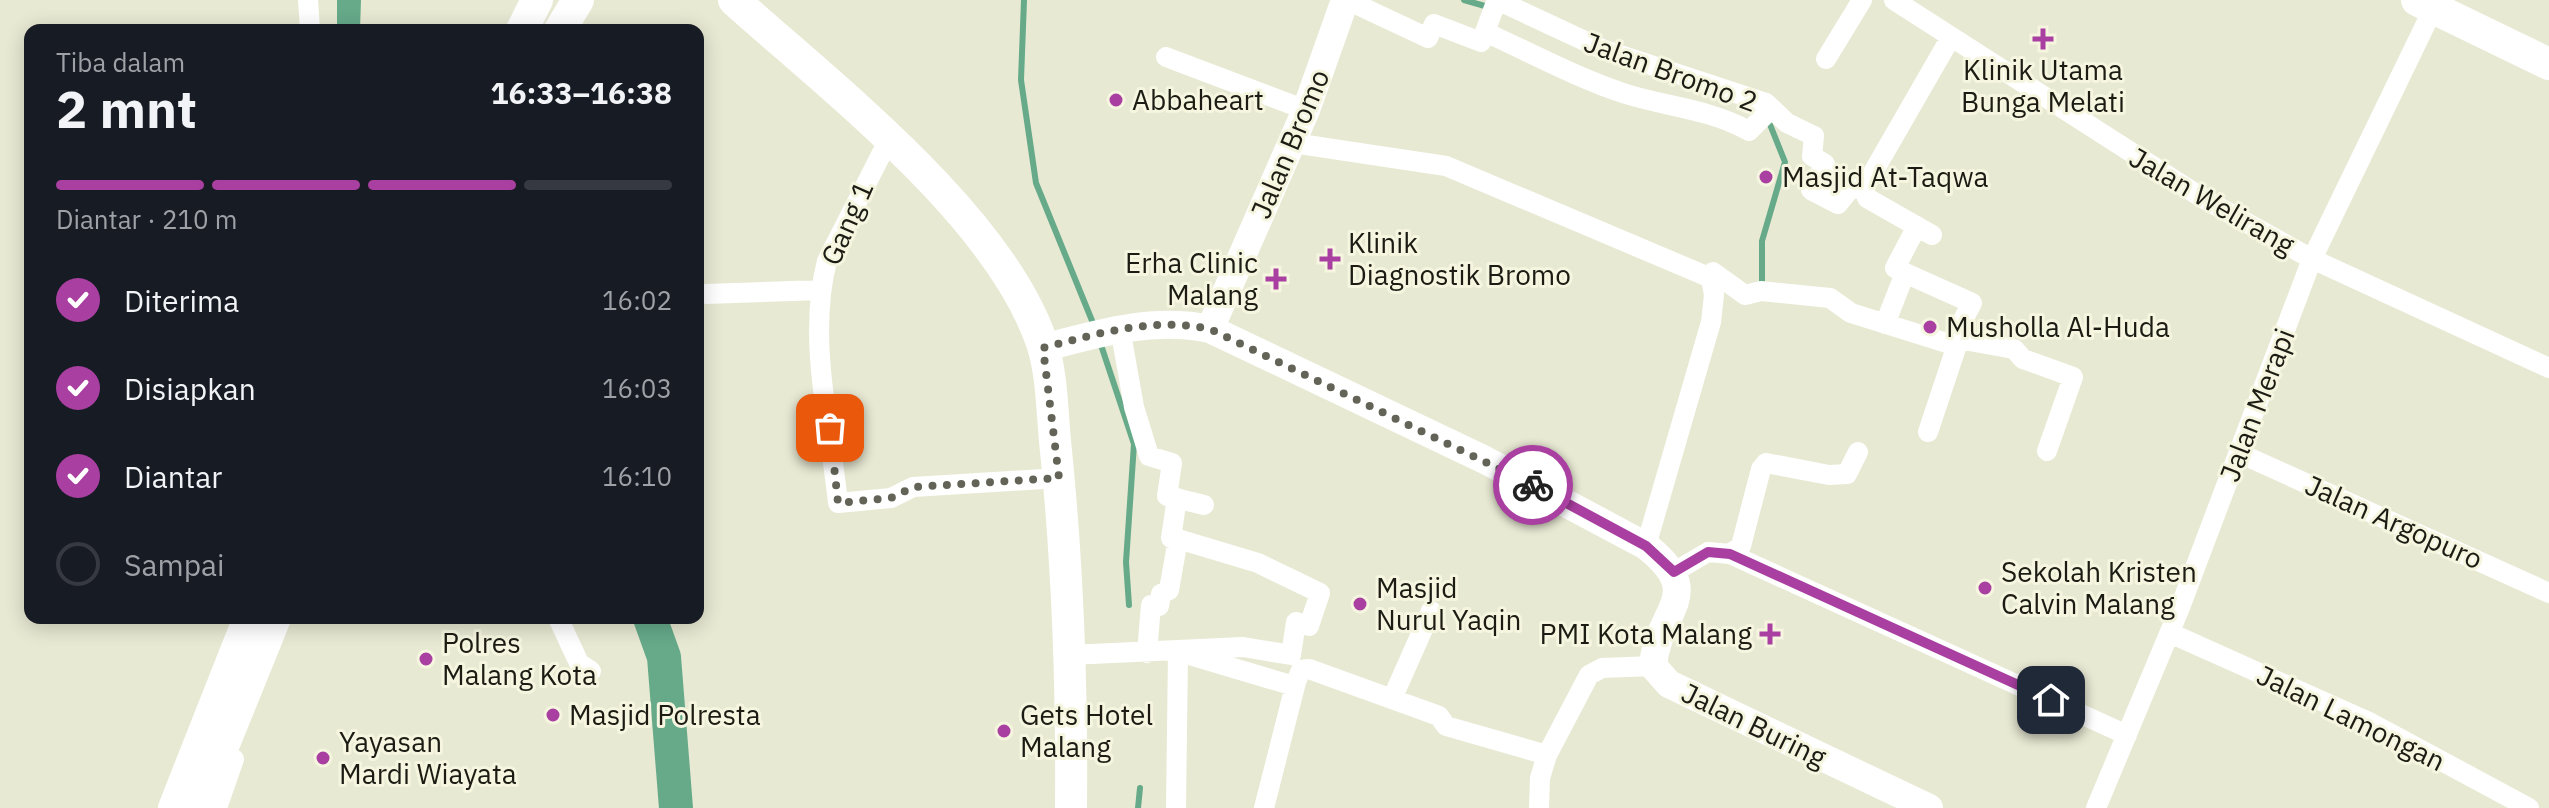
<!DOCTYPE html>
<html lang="id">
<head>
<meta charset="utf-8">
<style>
	body { margin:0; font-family:"IBM Plex Sans",sans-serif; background:#242831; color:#f1f3f6; height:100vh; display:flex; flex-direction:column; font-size:30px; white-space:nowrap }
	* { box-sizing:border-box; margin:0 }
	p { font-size:26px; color:#9ea1a6 }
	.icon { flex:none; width:44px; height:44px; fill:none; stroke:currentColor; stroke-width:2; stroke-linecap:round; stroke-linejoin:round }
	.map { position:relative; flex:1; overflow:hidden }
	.drawer { position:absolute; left:24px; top:24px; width:680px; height:600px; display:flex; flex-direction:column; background:#171b24; border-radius:16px; box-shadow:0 4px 20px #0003 }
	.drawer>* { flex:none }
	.pin { position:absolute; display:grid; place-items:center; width:68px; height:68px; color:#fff; margin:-34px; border-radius:16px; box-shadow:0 4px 12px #0006 }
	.courier { position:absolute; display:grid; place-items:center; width:80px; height:80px; margin:-40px; border:6px solid #a93fa0; border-radius:50%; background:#fff; color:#222; box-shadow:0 2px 10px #0007 }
	.overview em { font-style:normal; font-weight:800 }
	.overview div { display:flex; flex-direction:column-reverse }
	.overview { display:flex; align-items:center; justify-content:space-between; height:136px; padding:0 32px }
	h1 { font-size:52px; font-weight:800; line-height:60px }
	.bar { display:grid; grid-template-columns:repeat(4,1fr); gap:12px 8px; align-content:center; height:96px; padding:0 32px }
	.bar i { height:10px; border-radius:6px; background:#363941 }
	.bar .current { background:#a93fa0 }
	.bar p { grid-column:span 4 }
	ol { padding:0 32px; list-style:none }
	li { display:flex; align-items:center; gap:24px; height:88px }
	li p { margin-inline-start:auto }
	li .icon { padding:8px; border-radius:50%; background:#a93fa0; color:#fff; stroke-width:4 }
	li:last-child { color:#9ea1a6 }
	li i { width:44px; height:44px; border:4px solid #363941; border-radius:50% }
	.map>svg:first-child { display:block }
</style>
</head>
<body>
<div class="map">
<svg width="2549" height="808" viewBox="0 0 2549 808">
	<rect width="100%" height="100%" fill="#e8e9d3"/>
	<path fill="#66aa8a" d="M337,0h24l-1,30h-23z"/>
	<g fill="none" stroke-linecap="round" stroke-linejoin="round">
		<path stroke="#66aa8a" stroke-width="6" d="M1024,0l-3,80 15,103 59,145
			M1464,0l28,8
			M1762,284v-43l23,-79 -18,-45
			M1100,342l34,102 -8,118 3,43
			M1138,808l2,-20"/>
		<path stroke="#66aa8a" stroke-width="34" d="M650,618l14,39 12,151"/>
		<path stroke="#fff" stroke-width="20" d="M308,0l2,30
			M1347,0l81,38 6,-14 47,18 4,-10
			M1497,0l105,49 164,54 21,20 27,13 -2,20 13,8 -14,26 27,14 12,-15 14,-1
			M1894,0l310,199 108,60 237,109
			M1496,2l-11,30c46,21 92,46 141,62 42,13 83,15 123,37l22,-22
			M1166,57l140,53
			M1826,59l36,-59
			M889,139l-62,122c-20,77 3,164 11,242l53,-5 22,-11 146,-9
			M1293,143l153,23 265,112 3,17 -3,27 -65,224
			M1932,235l-65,-37 -3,-10 87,-151
			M1713,272l32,23 16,-4 69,7 21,15 99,31 14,-4 50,9 9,10 50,18 -26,74
			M1905,273l67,30 -22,41
			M706,294l115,-4
			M1885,324l20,-51 -10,-5 22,-42
			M1120,328l14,79 15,49 23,7 -5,33 37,9
			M1928,432l30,-90
			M2239,453l310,140
			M1730,554l397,181
			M1674,572l34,-20 22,2 11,-8 20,-77 5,-6 63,12 18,-1 11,-22
			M558,618l21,45 12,8
			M2170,633l201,90 158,85
			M1147,653l4,-48 8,1 2,-12 8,-4 9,-51 -7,-1 6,-40
			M1186,654l108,32
			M1069,655l174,-8 48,8 5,-33 13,4 11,-33 -62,-30 -80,-24
			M1392,699l39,-88
			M217,808l17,-49
			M1176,808l2,-156
			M1264,808l32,-126 5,-12 8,-1 130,47 7,10 101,29
			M1539,808l1,-30 7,-23 42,-80 13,-7 51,-2
			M2096,808l83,-198 133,-351 121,-250"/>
		<path stroke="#fff" stroke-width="28" d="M1210,329l96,-219 39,-110
			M1043,348c56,-15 110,-31 167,-19l275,131 161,86c62,49 12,62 7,120l16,18 260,124"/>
		<path stroke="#fff" stroke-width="32" d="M734,0c98,88 265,216 308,343 11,34 10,74 14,108 12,119 16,238 15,357
			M2417,0l132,64
			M522,30l15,-30
			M560,30l18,-30
			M174,808l75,-190
			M198,808l77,-190"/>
	</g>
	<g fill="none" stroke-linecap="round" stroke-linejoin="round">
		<path stroke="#636457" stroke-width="8" stroke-dasharray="0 14.4" d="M830,428l8,75 53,-5 22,-11 146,-9 -16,-130c56,-15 110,-31 167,-19l323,156"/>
		<path stroke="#a93fa0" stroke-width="10" d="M1533,485l113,61 28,26 34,-20 22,2 321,146"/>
	</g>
	<g fill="#a93fa0" stroke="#f6f6e0" stroke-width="3">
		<path d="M2039 27h8v8h8v8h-8v8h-8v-8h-8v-8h8z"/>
		<circle cx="1116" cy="100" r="8"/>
		<circle cx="1766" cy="177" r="8"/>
		<path d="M1326 247h8v8h8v8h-8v8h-8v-8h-8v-8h8z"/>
		<path d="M1272 267h8v8h8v8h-8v8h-8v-8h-8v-8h8z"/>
		<circle cx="1930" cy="327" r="8"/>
		<circle cx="1985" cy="588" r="8"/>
		<circle cx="1360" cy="604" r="8"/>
		<path d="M1766 622h8v8h8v8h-8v8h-8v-8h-8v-8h8z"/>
		<circle cx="426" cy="659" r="8"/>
		<circle cx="553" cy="715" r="8"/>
		<circle cx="1004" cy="731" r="8"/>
		<circle cx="323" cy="758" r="8"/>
	</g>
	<g text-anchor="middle" stroke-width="6" stroke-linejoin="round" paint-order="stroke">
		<g font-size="28" fill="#1c1c14" stroke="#f6f6e0" text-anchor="start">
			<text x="2043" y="80" text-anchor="middle">Klinik Utama<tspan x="2043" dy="32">Bunga Melati</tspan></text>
			<text x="1132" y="110">Abbaheart</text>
			<text x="1782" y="187">Masjid At-Taqwa</text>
			<text x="1348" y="253">Klinik<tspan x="1348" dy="32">Diagnostik Bromo</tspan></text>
			<text x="1258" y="273" text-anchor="end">Erha Clinic<tspan x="1258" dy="32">Malang</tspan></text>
			<text x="1946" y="337">Musholla Al-Huda</text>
			<text x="2001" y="582">Sekolah Kristen<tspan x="2001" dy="32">Calvin Malang</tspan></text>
			<text x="1376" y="598">Masjid<tspan x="1376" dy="32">Nurul Yaqin</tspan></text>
			<text x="1752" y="644" text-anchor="end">PMI Kota Malang</text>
			<text x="442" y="653">Polres<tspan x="442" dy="32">Malang Kota</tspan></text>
			<text x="569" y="725">Masjid Polresta</text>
			<text x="1020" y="725">Gets Hotel<tspan x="1020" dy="32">Malang</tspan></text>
			<text x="339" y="752">Yayasan<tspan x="339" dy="32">Mardi Wiayata</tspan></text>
		</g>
		<g font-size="28" fill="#1c1c14" stroke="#f6f6e0">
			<text transform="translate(1671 72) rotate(20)" y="10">Jalan Bromo 2</text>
			<text transform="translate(1290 144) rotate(-67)" y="10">Jalan Bromo</text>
			<text transform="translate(2212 201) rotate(30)" y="10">Jalan Welirang</text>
			<text transform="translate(847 223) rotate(-66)" y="10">Gang 1</text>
			<text transform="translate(2257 405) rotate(-69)" y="10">Jalan Merapi</text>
			<text transform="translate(2394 522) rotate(24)" y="10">Jalan Argopuro</text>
			<text transform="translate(2351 718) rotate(26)" y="10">Jalan Lamongan</text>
			<text transform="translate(1754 725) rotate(26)" y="10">Jalan Buring</text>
		</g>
	</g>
</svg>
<div class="pin" style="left:830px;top:428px;background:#ea580c"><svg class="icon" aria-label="bag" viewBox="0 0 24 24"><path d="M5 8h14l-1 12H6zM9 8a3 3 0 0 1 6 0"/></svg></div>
<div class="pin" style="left:2051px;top:700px;background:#1f2937"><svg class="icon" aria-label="home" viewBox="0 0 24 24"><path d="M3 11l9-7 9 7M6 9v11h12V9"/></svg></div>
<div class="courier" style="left:1533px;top:485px"><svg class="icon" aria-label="bike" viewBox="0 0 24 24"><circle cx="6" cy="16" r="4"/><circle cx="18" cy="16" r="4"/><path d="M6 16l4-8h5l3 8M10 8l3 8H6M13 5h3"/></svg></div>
<section class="drawer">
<div class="overview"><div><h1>2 mnt</h1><p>Tiba dalam</p></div><em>16:33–16:38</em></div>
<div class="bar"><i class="current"></i><i class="current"></i><i class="current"></i><i></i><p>Diantar · 210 m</p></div>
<ol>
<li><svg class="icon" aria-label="check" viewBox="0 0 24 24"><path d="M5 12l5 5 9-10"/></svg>Diterima<p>16:02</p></li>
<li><svg class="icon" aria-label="check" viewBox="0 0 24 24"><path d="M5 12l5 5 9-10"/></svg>Disiapkan<p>16:03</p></li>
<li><svg class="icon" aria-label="check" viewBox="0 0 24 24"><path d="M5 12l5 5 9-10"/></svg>Diantar<p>16:10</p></li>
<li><i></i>Sampai</li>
</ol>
</section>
</div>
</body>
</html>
